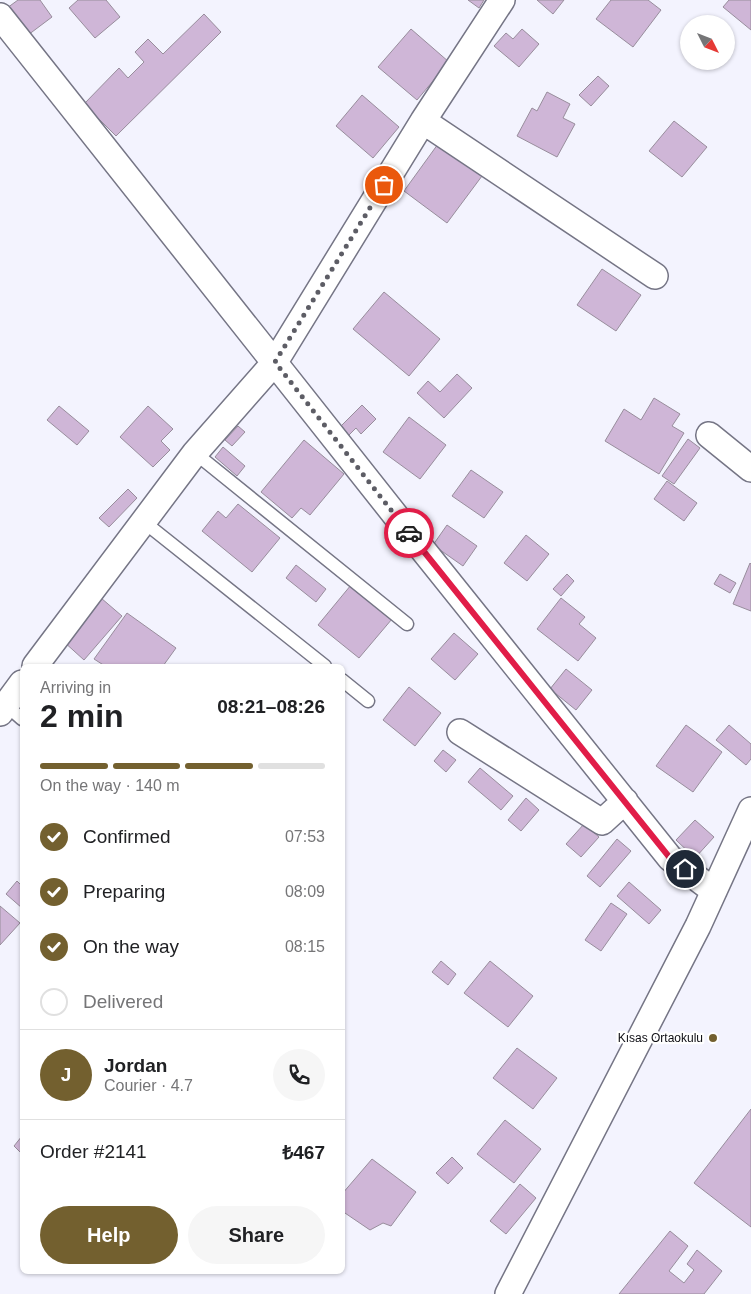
<!DOCTYPE html>
<html lang="en">
<head>
<meta charset="utf-8">
<style>
	body { margin:0; font-family:Arial,sans-serif; background:#f6f6f6; color:#202124; height:100vh; display:flex; flex-direction:column; font-size:19px; white-space:nowrap }
	* { box-sizing:border-box; margin:0 }
	p { font-size:16px; color:#757577 }
	.icon { flex:none; width:28px; height:28px; fill:none; stroke:currentColor; stroke-width:2; stroke-linecap:round; stroke-linejoin:round }
	.map { position:relative; flex:1; overflow:hidden }
	.drawer { position:absolute; left:20px; top:664px; width:325px; height:610px; display:flex; flex-direction:column; background:#fff; border-radius:8px; box-shadow:0 1px 4px #0004 }
	.drawer>* { flex:none }
	.needle { width:32px; rotate:132deg }
	.buttons { position:absolute; left:680px; top:15px; display:grid; gap:10px }
	.buttons a { display:grid; place-items:center; width:55px; height:55px; border-radius:50%; background:#fff; box-shadow:0 1px 4px #0004; font-size:25px }
	.pin { position:absolute; display:grid; place-items:center; width:42px; height:42px; color:#fff; margin:-21px; border:2px solid #fff; border-radius:50%; box-shadow:0 1px 5px #0007 }
	.courier { position:absolute; display:grid; place-items:center; width:50px; height:50px; margin:-25px; border:4px solid #e11d48; border-radius:50%; background:#fff; color:#222; box-shadow:0 1px 6px #0007 }
	.head em { font-style:normal; font-weight:700 }
	.head div { display:flex; flex-direction:column-reverse }
	.head { display:flex; align-items:center; justify-content:space-between; height:85px; padding:0 20px }
	h1 { font-size:32px; font-weight:700; line-height:38px }
	.bar { display:grid; grid-template-columns:repeat(4,1fr); gap:8px 5px; align-content:center; height:60px; padding:0 20px }
	.bar i { height:6px; border-radius:4px; background:#e0e0e0 }
	.bar .selected { background:#73602f }
	.bar p { grid-column:span 4 }
	.line { display:flex; align-items:center; gap:12px; padding:0 20px; border-top:1px solid #e0e0e0 }
	.line div { flex:1 }
	.round { display:grid; place-items:center; flex:none; width:52px; height:52px; border-radius:26px; background:#f6f6f6 }
	ol { padding:0 20px; list-style:none }
	li { display:flex; align-items:center; gap:15px; height:55px }
	li p { margin-inline-start:auto }
	li .icon { padding:5px; border-radius:50%; background:#73602f; color:#fff; stroke-width:4 }
	li:last-child { color:#757577 }
	li i { width:28px; height:28px; border:2px solid #e0e0e0; border-radius:50% }
	.cta { display:flex; gap:10px; margin-top:auto; padding:10px 20px }
	.cta a { flex:1; height:58px; border-radius:30px; background:#73602f; color:#fff; font-size:20px; font-weight:700; line-height:58px; text-align:center }
	.cta a+a { background:#f6f6f6; color:#202124 }
	.map>svg:first-child { display:block }
</style>
</head>
<body>
<div class="map">
<svg width="751" height="1294" viewBox="0 0 751 1294">
	<rect width="100%" height="100%" fill="#f3f3fe"/>
	<path fill="#cfb6d7" stroke="#988d9c" d="M18,0h22l12,17 -24,18 -21,-27z
		M78,0h28l14,17 -25,21 -26,-30z
		M468,0h16l-5,8z
		M537,0h27l-11,14z
		M611,0h37l13,10 -28,37 -37,-28z
		M729,0h22v30l-28,-23z
		M204,14l17,18 -105,104 -32,-32 35,-36 9,10 16,-16 -9,-10 13,-13 15,15z
		M411,29l38,33 -32,38 -39,-33z
		M522,29l17,15 -20,23 -25,-21 12,-13 7,6z
		M598,76l11,10 -18,20 -12,-11z
		M547,92l23,12 -7,14 12,6 -18,33 -40,-21 15,-28 5,3z
		M362,95l37,32 -26,31 -37,-32z
		M674,121l33,26 -25,30 -33,-26z
		M438,144l44,32 -35,47 -43,-32z
		M602,269l39,26 -25,36 -39,-26z
		M384,292l56,47 -31,37 -56,-47z
		M457,374l15,14 -28,30 -27,-25 11,-12 12,11z
		M654,398l26,16 -8,12 12,7 -25,41 -54,-33 19,-32 17,11z
		M362,405l14,14 -15,15 -5,-6 -9,9 -8,-9z
		M59,406l30,25 -12,14 -30,-25z
		M148,406l25,23 -12,12 9,9 -17,17 -33,-30z
		M409,417l37,28 -26,34 -37,-27z
		M238,426l7,6 -13,14 -7,-6z
		M688,439l12,9 -26,36 -12,-8z
		M304,440l40,34 -34,41 -9,-7 -9,10 -31,-26z
		M223,447l22,19 -8,10 -22,-19z
		M471,470l32,22 -19,26 -32,-22z
		M667,481l30,22 -13,18 -30,-22z
		M128,489l9,9 -28,29 -10,-9z
		M238,504l42,34 -28,34 -50,-41 16,-20 8,7z
		M447,525l30,21 -14,20 -30,-21z
		M526,535l23,19 -22,27 -23,-18z
		M750,563l1,1v47l-18,-7z
		M296,565l30,24 -10,13 -30,-24z
		M567,574l7,7 -13,15 -8,-7z
		M720,574l16,9 -6,10 -16,-9z
		M351,585l41,34 -33,39 -41,-33z
		M101,598l21,18 -38,44 -21,-19z
		M561,598l24,19 -6,7 17,14 -18,23 -41,-32z
		M127,613l49,35 -13,18h-58l-11,-7z
		M454,633l24,21 -23,26 -24,-21z
		M566,669l26,21 -16,20 -26,-21z
		M409,687l32,26 -26,33 -32,-26z
		M686,725l36,27 -29,40 -37,-26z
		M729,725l22,19v15l-5,6 -30,-25z
		M443,750l13,10 -10,12 -12,-11z
		M480,768l33,28 -12,14 -33,-28z
		M526,798l13,12 -18,21 -13,-11z
		M695,820l19,17 -19,21 -19,-18z
		M584,824l15,13 -18,20 -15,-13z
		M617,839l14,12 -31,36 -13,-11z
		M17,881l5,5v22l-16,-14z
		M629,882l32,28 -12,14 -32,-28z
		M611,903l16,11 -26,37 -16,-11z
		M0,906l20,17 -20,22z
		M441,961l15,13 -8,11 -16,-13z
		M490,961l43,35 -25,31 -44,-34z
		M517,1048l40,30 -24,31 -40,-31z
		M751,1109v118l-57,-44z
		M505,1120l36,29 -27,34 -37,-29z
		M22,1136v18l-8,-8z
		M452,1157l11,11 -15,16 -12,-11z
		M372,1159l44,33 -25,34 -8,-3 -13,7 -28,-19v-17z
		M520,1184l16,14 -30,36 -16,-13z
		M670,1231l18,15 -19,25 15,12 10,-13 -7,-6 10,-14 25,21 -18,23h-85z"/>
	<g fill="none" stroke-linecap="round" stroke-linejoin="round">
		<g stroke="#757585" stroke-width="15">
			<path id="lane" d="M195,453l212,171
				M144,522l181,144
				M342,680l26,21
				M6,705l16,14"/>
		</g>
		<g stroke="#757585" stroke-width="28">
			<path id="street" d="M0,16l411,519 259,323 44,33
				M423,121l232,155
				M709,435l42,34
				M35,666l160,-213 80,-91 148,-241 79,-121
				M0,713l22,-30
				M460,732l142,90 23,-21
				M508,1294l190,-368 53,-116"/>
		</g>
		<use href="#lane" stroke="#fff" stroke-width="12"/>
		<use href="#street" stroke="#fff" stroke-width="25"/>
	</g>
	<g fill="none" stroke-linecap="round" stroke-linejoin="round">
		<path stroke="#5d5d65" stroke-width="5" stroke-dasharray="0 9" d="M384,185l-109,177 134,171"/>
		<path stroke="#e11d48" stroke-width="6" d="M409,533l261,325 15,11"/>
	</g>
	<circle fill="#73602f" stroke="#fff" stroke-width="2" cx="713" cy="1038" r="5"/>
	<g text-anchor="middle" stroke-width="4.5" stroke-linejoin="round" paint-order="stroke">
		<g font-size="12" fill="#0c0c12" stroke="#fff" text-anchor="end">
			<text x="703" y="1042">Kısas Ortaokulu</text>
		</g>
	</g>
</svg>
<div class="buttons">
<a><svg class="needle" viewBox="-14 -14 28 28"><path d="M0-13l5 13h-10z" fill="#e53935"/><path d="M0 13l5-13h-10z" fill="#757577"/></svg></a>
</div>
<div class="pin" style="left:384px;top:185px;background:#ea580c"><svg class="icon" aria-label="bag" viewBox="0 0 24 24"><path d="M5 8h14l-1 12H6zM9 8a3 3 0 0 1 6 0"/></svg></div>
<div class="pin" style="left:685px;top:869px;background:#1f2937"><svg class="icon" aria-label="home" viewBox="0 0 24 24"><path d="M3 11l9-7 9 7M6 9v11h12V9"/></svg></div>
<div class="courier" style="left:409px;top:533px"><svg class="icon" aria-label="car" viewBox="0 0 24 24"><path d="M5 17H2v-5l4-1 3-4h7l3 4 3 1v5h-3M9 17h6M6 11h13"/><circle cx="7" cy="17" r="2"/><circle cx="17" cy="17" r="2"/></svg></div>
<section class="drawer">
<div class="head"><div><h1>2 min</h1><p>Arriving in</p></div><em>08:21–08:26</em></div>
<div class="bar"><i class="selected"></i><i class="selected"></i><i class="selected"></i><i></i><p>On the way · 140 m</p></div>
<ol>
<li><svg class="icon" aria-label="check" viewBox="0 0 24 24"><path d="M5 12l5 5 9-10"/></svg>Confirmed<p>07:53</p></li>
<li><svg class="icon" aria-label="check" viewBox="0 0 24 24"><path d="M5 12l5 5 9-10"/></svg>Preparing<p>08:09</p></li>
<li><svg class="icon" aria-label="check" viewBox="0 0 24 24"><path d="M5 12l5 5 9-10"/></svg>On the way<p>08:15</p></li>
<li><i></i>Delivered</li>
</ol>
<div class="line" style="height:90px"><b class="round" style="background:#73602f;color:#fff">J</b><div><b>Jordan</b><p>Courier · 4.7</p></div><a class="round"><svg class="icon" aria-label="phone" viewBox="0 0 24 24"><path d="M5 4h4l2 5-3 2q2 4 5 5l2-3 5 2v4C11 20 4 13 5 4z"/></svg></a></div>
<div class="line" style="height:65px"><div>Order #2141</div><b>₺467</b></div>
<div class="cta"><a>Help</a><a>Share</a></div>
</section>
</div>
</body>
</html>
